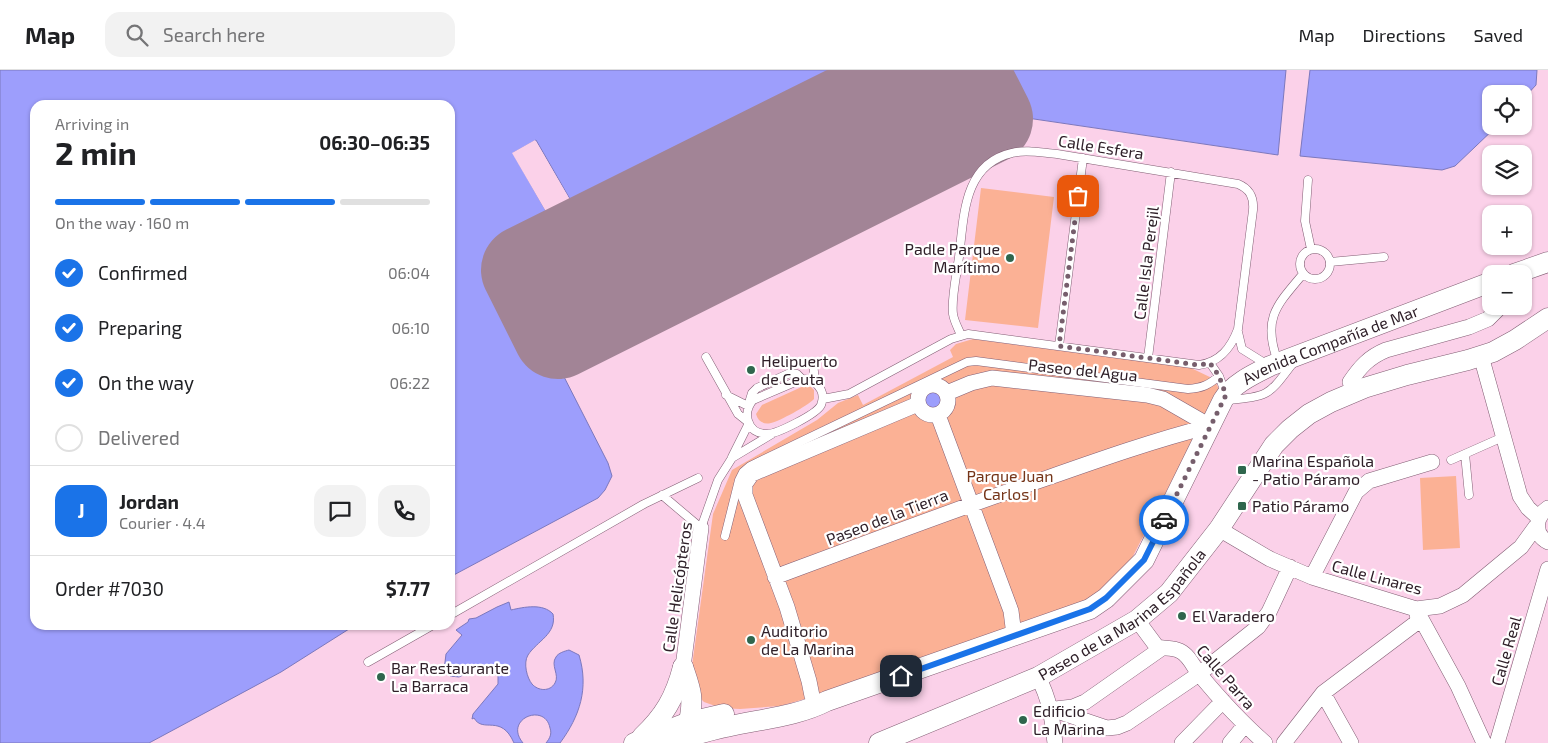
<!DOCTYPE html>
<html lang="en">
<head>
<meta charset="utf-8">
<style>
	body { margin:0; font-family:"Exo 2",sans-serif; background:#f2f2f2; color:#202124; height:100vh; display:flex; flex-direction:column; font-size:19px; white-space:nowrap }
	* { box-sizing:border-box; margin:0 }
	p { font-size:16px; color:#757577 }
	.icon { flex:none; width:28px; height:28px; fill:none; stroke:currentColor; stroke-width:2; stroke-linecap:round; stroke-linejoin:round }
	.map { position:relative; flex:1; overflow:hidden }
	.details { position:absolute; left:30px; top:30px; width:425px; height:530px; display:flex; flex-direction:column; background:#fff; border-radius:15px; box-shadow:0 1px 4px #0004 }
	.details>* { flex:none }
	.fabs { position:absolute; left:1482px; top:15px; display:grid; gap:10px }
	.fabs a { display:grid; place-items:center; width:50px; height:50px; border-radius:10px; background:#fff; box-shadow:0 1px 4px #0004; font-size:25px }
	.pin { position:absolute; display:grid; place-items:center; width:42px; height:42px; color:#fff; margin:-21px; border-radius:10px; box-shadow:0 2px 8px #0006 }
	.courier { position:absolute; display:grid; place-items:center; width:50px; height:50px; margin:-25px; border:4px solid #1a73e8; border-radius:50%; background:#fff; color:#222; box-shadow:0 1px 6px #0007 }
	.overview em { font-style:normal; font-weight:700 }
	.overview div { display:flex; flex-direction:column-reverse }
	.overview { display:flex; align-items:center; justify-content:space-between; height:85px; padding:0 25px }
	h1 { font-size:32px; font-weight:700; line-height:38px }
	.bar { display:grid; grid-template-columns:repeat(4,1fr); gap:8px 5px; align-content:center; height:60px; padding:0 25px }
	.bar i { height:6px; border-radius:4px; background:#e0e0e0 }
	.bar .on { background:#1a73e8 }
	.bar p { grid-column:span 4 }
	.line { display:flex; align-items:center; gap:12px; padding:0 25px; border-top:1px solid #e0e0e0 }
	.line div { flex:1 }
	.round { display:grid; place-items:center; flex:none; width:52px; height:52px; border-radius:15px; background:#f2f2f2 }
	ol { padding:0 25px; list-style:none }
	li { display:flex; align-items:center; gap:15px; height:55px }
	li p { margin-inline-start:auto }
	li .icon { padding:5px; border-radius:50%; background:#1a73e8; color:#fff; stroke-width:4 }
	li:last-child { color:#757577 }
	li i { width:28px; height:28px; border:2px solid #e0e0e0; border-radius:50% }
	header { display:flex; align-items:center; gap:30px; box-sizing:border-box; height:70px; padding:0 25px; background:#fff; border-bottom:1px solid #e0e0e0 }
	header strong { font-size:24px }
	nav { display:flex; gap:28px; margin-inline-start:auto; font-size:18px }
	.search { width:350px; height:45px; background:#f2f2f2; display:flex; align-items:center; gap:12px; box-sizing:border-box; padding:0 18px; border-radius:15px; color:#757577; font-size:19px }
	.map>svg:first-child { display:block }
</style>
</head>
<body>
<header>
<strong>Map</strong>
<div class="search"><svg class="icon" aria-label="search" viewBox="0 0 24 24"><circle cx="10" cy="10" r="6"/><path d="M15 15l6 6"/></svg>Search here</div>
<nav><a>Map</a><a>Directions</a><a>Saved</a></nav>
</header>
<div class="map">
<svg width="1548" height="673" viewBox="0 0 1548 673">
	<rect width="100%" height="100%" fill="#fbd1e9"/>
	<path fill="#fbb195" d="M981,118l73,9 -16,131 -73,-8z
		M973,269l218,29 23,11 5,10 -104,202 -275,98 -60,17 -40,3 -19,-1 -17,-6 -6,-6 -7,-23 22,-159 19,-44 85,-50 21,-17 20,-8 5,10 90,-48 -3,-7 6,-6z
		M806,315l5,2 3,3v9c-7,7 -34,22 -43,24 -8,2 -13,-2 -15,-9l6,-9z
		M1456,406l4,72 -37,2 -3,-72z"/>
	<path fill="#9d9efc" stroke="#7c78bd" d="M0,0h904l-318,157 -50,-87 -23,13 50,88 -52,25 -1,5 98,192 4,13 -7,14 -7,8 -148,79v-472h-415v520h312l2,4 -68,43 -132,71h-149z
		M978,0h308l-8,85 -278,-41z
		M1310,0h227l-1,15 -12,13v-4h-33v32h6l-42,40 -13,4 -142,-14z
		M921 330a12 12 0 1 1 24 0a12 12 0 1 1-24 0Z
		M509,532l2,8c13,-3 32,-7 42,4 4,20 -16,27 -25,41 -5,8 -1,23 4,29 6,7 18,8 23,-1 5,-8 -5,-18 1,-26 2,-4 9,-6 13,-7l10,5c10,33 1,61 -19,88h-14c4,-5 6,-9 4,-15 -5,-26 -47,-9 -27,15h-9c-13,-30 -31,-9 -40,-25l-2,1 1,-5 25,-30v-12l-9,-4 -10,-1 -20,10 -9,-1 -6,-6 2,-16 16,-19 -6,-5 12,-8 1,-3 7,-1 21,-11z"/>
	<path fill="#fbd1e9" d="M535,70l51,87 -2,1 -50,-85 -18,11 49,85 -2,2 -51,-88z"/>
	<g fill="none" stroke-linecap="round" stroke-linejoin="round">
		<path stroke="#a28496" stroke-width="90" d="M928,0l-402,200 32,64 430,-215 -25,-49"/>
		<g stroke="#825e74" stroke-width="9">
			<path id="lane" d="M1308,110l-3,41 6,28
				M1300 194a15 15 0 1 1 30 0a15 15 0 1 1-30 0Z
				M1330,192l54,-5
				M1238,262l4,17 24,15
				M1059,276l24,-188
				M706,287l32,57 10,8
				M1148,288l23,-186
				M813,292l2,20
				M1278,292c-16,-43 -2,-56 25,-88
				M1210,293l9,13 6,16
				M802,309c8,0 15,3 19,11 2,4 2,10 0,15 -4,9 -44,29 -54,29 -20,0 -25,-21 -14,-34z
				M726,325l22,11 4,-13 5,-5 33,-15 7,1 5,5
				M823,329l26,-5 102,-55 17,-5 231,31c21,-3 32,-17 39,-36l15,-119c1,-13 -3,-21 -15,-26l-181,-30c-14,-1 -31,-5 -45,-1 -49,11 -48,64 -53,104 -2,15 -8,42 -6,57 1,7 5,14 8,21
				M1228,330c42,-4 40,-4 65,-37
				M1465,384l4,41
				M732,387l17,-34
				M1451,390l52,-23
				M662,425l39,33 17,-48 14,-22 40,-24
				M725,466l14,-56 4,-8 7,-6 217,-104 9,-1 212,28c14,-1 21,-4 31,-13
				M450,545l194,-111 54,-26
				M368,592l65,-37"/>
		</g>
		<g stroke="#825e74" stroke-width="16">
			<path id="street" d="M1481,286l39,140 8,12 10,9
				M1350,312c10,-15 19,-25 36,-32l83,-23 19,-8 13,-13
				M918 330a15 15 0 1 1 30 0a15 15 0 1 1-30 0Z
				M947,323l24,-10 21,-5 155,17 16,4 47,27
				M938,345l73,196 3,24
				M1548,438c-13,9 -15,26 0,34
				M1219,459l51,30 42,18 104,32 24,-3 23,-11 58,-48 16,-22
				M775,507c91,-34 181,-68 272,-99 54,-19 108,-38 163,-52
				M1312,507l44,-85 13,-11 63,-19
				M1418,543l40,73 26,57
				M1137,550l20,27c7,2 16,0 23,4 9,4 14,17 20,24 20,24 41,47 65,68
				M683,597l18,-139
				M1038,607c12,23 14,40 17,66
				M1323,623l28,50
				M812,626l-3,-15 -22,-74 -42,-112v-11l7,-10 166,-70
				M1051,639l56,19 10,-1 10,-4 72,-49 59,-47 11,-15 21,-45
				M1055,639l18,-2 12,-5 77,-54
				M1182,673l41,-42
				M1230,673l15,-18
				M1284,673l39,-50 93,-70 2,-5 -2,-9
				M1497,673l51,-174"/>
		</g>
		<g stroke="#825e74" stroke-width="21">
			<g id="secondary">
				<path d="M1514,204l34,-12"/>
				<path d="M680,658l9,-6c5,-26 2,-31 -6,-55"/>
				<path d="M642,667c22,-21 33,-39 41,-70"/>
				<path d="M634,673l55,-21 35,-8"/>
				<path id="s1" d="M666,673c20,-5 40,-12 60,-16 34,-8 70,-10 101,-26l263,-92 16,-11 38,-38 79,-160c9,-16 31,-26 47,-34l221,-84"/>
				<path id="s2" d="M879,673l159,-66 99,-57 32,-27 50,-64 55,-84 16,-16 19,-15 22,-12 33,-14 43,-13 61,-15 25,-8 22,-12 33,-22"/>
			</g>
		</g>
		<use href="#lane" stroke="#fff" stroke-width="8"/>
		<use href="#street" stroke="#fff" stroke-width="15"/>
		<use href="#secondary" stroke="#fff" stroke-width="20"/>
	</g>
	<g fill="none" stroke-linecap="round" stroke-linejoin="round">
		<path stroke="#765e6c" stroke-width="5" stroke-dasharray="0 9" d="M1078,126l-19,150 140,19 11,-2 9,13 7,19 -62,125"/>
		<path stroke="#1a73e8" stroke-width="6" d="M901,606l189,-67 16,-11 38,-38 20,-40"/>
	</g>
	<g fill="#2f664d" stroke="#fff" stroke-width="2">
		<circle cx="1010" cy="188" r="5"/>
		<circle cx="751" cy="300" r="5"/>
		<rect x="1237" y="395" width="10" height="10" rx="2.5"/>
		<rect x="1237" y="431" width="10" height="10" rx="2.5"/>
		<circle cx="1182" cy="546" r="5"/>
		<circle cx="751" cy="570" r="5"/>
		<circle cx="381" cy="607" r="5"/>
		<circle cx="1023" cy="650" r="5"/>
	</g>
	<g text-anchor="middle" stroke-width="4.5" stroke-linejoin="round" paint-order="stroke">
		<g font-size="16" fill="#2f2029" stroke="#fff">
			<text transform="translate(1101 77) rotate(9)" y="6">Calle Esfera</text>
			<text transform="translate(1146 193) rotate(-83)" y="6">Calle Isla Perejil</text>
			<text dy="6" stroke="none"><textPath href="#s1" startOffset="820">Avenida Compañía de Mar</textPath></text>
			<text transform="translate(1083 300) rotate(6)" y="6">Paseo del Agua</text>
			<text transform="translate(887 447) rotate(-21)" y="6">Paseo de la Tierra</text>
			<text transform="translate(1377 507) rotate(15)" y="6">Calle Linares</text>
			<text transform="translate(677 517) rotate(-82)" y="6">Calle Helicópteros</text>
			<text dy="6" stroke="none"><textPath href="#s2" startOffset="278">Paseo de la Marina Española</textPath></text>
			<text transform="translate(1506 581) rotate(-74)" y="6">Calle Real</text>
			<text transform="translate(1226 607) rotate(49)" y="6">Calle Parra</text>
		</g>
		<g font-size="16" fill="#2f2029" stroke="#fff" text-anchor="start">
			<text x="1000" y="185" text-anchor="end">Padle Parque<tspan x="1000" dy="18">Marítimo</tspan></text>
			<text x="761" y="297">Helipuerto<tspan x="761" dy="18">de Ceuta</tspan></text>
			<text x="1252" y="397">Marina Española<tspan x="1252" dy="18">- Patio Páramo</tspan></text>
			<text x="1252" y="442">Patio Páramo</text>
			<text x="1192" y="552">El Varadero</text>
			<text x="761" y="567">Auditorio<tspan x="761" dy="18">de La Marina</tspan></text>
			<text x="391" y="604">Bar Restaurante<tspan x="391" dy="18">La Barraca</tspan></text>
			<text x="1033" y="647">Edificio<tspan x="1033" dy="18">La Marina</tspan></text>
		</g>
		<g font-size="16" fill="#753519" stroke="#fff">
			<text x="1010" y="412">Parque Juan<tspan x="1010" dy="18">Carlos I</tspan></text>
		</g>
	</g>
</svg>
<div class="fabs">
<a><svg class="icon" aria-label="locate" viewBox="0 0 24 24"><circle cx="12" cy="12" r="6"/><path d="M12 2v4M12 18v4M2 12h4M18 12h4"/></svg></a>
<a><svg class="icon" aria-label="layers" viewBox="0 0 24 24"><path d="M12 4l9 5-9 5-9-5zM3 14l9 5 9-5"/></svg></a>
<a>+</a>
<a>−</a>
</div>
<div class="pin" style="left:1078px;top:126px;background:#ea580c"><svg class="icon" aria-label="bag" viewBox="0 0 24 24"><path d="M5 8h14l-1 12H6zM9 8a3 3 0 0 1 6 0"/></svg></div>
<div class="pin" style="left:901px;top:606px;background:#1f2937"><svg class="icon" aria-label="home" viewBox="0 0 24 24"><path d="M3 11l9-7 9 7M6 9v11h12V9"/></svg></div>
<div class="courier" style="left:1164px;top:450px"><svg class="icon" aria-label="car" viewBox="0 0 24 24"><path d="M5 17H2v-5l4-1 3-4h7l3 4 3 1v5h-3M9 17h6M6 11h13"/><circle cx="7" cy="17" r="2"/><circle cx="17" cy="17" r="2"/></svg></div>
<section class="details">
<div class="overview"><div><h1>2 min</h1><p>Arriving in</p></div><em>06:30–06:35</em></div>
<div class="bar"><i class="on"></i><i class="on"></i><i class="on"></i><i></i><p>On the way · 160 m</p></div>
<ol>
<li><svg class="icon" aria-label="check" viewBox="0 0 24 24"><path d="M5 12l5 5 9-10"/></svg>Confirmed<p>06:04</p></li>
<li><svg class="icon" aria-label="check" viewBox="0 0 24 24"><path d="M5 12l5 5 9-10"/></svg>Preparing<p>06:10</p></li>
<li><svg class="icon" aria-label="check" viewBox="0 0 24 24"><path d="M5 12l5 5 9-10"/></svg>On the way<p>06:22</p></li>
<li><i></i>Delivered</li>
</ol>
<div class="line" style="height:90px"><b class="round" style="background:#1a73e8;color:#fff">J</b><div><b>Jordan</b><p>Courier · 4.4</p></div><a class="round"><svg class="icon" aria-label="chat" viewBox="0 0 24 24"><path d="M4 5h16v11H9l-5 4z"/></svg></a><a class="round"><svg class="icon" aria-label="phone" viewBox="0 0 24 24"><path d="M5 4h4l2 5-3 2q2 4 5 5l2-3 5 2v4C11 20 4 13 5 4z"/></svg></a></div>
<div class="line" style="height:65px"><div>Order #7030</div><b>$7.77</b></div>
</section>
</div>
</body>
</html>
